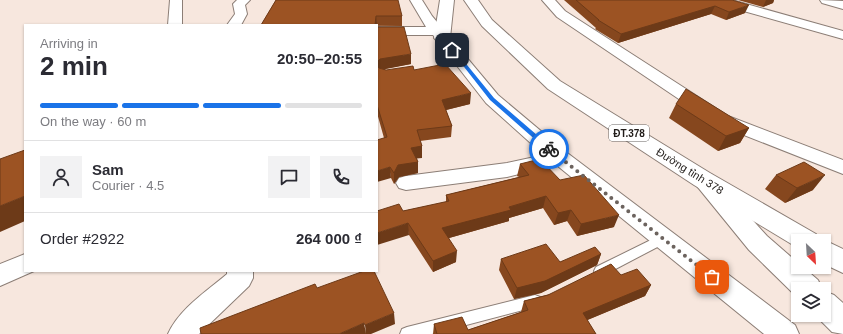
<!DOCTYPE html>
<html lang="en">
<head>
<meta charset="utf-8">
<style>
	body { margin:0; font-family:Helvetica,sans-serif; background:#f2f2f3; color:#2b2b33; height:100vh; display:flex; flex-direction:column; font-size:15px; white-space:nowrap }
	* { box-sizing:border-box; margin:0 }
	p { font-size:13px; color:#7c7c81 }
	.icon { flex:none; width:22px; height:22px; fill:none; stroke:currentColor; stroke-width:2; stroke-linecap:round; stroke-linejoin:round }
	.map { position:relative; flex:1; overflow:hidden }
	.details { position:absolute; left:24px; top:24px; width:354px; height:248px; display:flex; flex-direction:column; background:#fff; border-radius:0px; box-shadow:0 1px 3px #0004 }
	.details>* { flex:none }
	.needle { width:26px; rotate:155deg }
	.fabs { position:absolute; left:791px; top:234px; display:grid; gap:8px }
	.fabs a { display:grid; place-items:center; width:40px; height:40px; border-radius:0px; background:#fff; box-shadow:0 1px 3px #0004; font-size:20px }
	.pin { position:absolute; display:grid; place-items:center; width:34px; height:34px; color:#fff; margin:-17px; border-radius:8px; box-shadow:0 2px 6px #0006 }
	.courier { position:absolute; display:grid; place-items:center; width:40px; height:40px; margin:-20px; border:3px solid #1a73e8; border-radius:50%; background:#fff; color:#222; box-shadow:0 1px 5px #0007 }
	.headline em { font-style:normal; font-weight:800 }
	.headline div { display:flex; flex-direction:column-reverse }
	.headline { display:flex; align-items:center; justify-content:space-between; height:68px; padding:0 16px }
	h1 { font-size:26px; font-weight:800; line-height:30px }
	.bar { display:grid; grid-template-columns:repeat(4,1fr); gap:6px 4px; align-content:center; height:48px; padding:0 16px }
	.bar i { height:5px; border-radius:3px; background:#e1e1e2 }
	.bar .selected { background:#1a73e8 }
	.bar p { grid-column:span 4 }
	.line { display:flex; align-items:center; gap:10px; padding:0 16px; border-top:1px solid #e1e1e2 }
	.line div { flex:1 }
	.round { display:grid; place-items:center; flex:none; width:42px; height:42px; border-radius:0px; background:#f2f2f3 }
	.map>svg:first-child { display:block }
</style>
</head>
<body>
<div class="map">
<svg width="843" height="334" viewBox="0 0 843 334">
	<rect width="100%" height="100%" fill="#f7e7de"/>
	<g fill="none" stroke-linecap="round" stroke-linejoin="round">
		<g stroke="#8c7e76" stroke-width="2">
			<path id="service" d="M663,234l4,2 2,3 -2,3 -63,33 -4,1 -4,-1 -2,-4 2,-4z
				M535,295l5,2 2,4 -2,4 -5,2 -103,27h-32l2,-5 5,-2z"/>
		</g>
		<g stroke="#8c7e76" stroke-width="2">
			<path id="minor" d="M170,0h12v25h-14z
				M237,0h13l-5,5 2,9 -6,11h-14l8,-11 -2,-10z
				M410,0h12l10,16 66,79 68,57 229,173 4,9h-35l-210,-171 -2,3 -45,11 -101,13 -7,-2 -3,-5 3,-5 7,-2 101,-13 37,-8 -58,-52 -53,-68h-56v-8h49z
				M542,0h13l10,11 163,105 115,44v14l-127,-50 -159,-107z
				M713,0h19l111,31v8l-128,-36z
				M820,0l23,1v8l-21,-6z
				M25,254v17h9l-34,15v-22z
				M227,271h26v7l-4,8 -50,48h-31c11,-25 39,-43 59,-60z"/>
		</g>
		<g stroke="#8c7e76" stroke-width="2">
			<path id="secondary" d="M440,0h14l-4,38 -3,3h-10l-3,-3z
				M703,172l8,2 56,62 31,27v4h5l15,13 4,9h-24v9l-49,-48 -57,-70 3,-6z
				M824,291l10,4 9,8v31l-11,-2 -17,-17h9z"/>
		</g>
		<g stroke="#8c7e76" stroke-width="2">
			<path id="primary" d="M464,0h14l14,20 68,61 150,92 106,61 4,7h-22v7l-104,-63 -146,-96 -66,-63z
				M824,240l19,9v24l-19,-9v-23h-2z"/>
		</g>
		<use href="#service" fill="#fff" fill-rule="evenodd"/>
		<use href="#minor" fill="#fff" fill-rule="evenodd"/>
		<use href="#secondary" fill="#fff" fill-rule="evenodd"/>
		<use href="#primary" fill="#fff" fill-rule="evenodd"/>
	</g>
	<path fill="#86471e" d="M276,0l126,16v10l-141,-1z
		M564,0h168l13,13 -19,7 -15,-6 -93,29 -23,-14 1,-1z
		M738,0h36l-1,3 -10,4z
		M377,27l34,37 -28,5 3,1h28l56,34 -24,6 6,16 -1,11 -31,4 2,5v12h-5l1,4v11l-19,4 -5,7 -3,-6 -7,-40 -7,-25z
		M676,104l73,24 -9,15 -22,8 -49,-33z
		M520,164l40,16 54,47 -37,9 -10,-15 -13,4 -11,-17 -34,10v3l-60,17 7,24 -23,10 -24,-37 -6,-24 43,-9v-7l73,-18 -2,-1z
		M776,175l37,15 -28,13 -20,-14z
		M601,254l-4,11 -56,28 -27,6 -15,-29 2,-11 59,3z
		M621,275l30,10 -6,11 -58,24 9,14h-163l1,-10 34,6 53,-18 3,-11z"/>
	<path fill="#6d3a18" d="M766,0h8l-1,3 -10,4z
		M749,5l-4,8 -19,7 3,-8z
		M715,6l-4,8 -93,29 3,-9z
		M376,16l1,9h-2z
		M411,54v10l-30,6 -4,3v-11l3,-3z
		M471,93l-1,11 -28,7v-11z
		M749,128l-9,15 -22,8 8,-15z
		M422,146v12l-11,1v-11z
		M418,162v11l-19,4 -5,7v-11l4,-8z
		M390,167l1,11 -14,4v-11z
		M825,175l-12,15 -28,13 12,-15z
		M25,196v25l-25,11v-26z
		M546,196l-3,12 -34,10v3l-67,19v-12z
		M571,210l-4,11 -13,4 4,-12z
		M619,215l-5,12 -37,9 4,-12z
		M408,223l1,12 -32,10v-12z
		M457,251l-1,11 -23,10v-11z
		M601,254l-4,11 -56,28 -27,6 3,-11z
		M651,285l-6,11 -67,28 5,-11z
		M394,313l1,11 -24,10h-5l-1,-9z
		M364,323l2,11h-27z"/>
	<path fill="#9c5323" stroke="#6d3a18" d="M276,0h122l4,16h-26l-1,9h-114z
		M576,0h156l17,5 -20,7 -14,-6 -94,28 -23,-14h1z
		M377,27h27l7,27 -31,5 -3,3z
		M445,64l26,29 -29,7 10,26 -35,4 5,16 -11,2 7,14 -20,3 -4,8 -4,-6 -13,4v-31l10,-3 -10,-32v-40l2,3 7,2 27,-4 1,4z
		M686,89l63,39 -23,8 -50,-32z
		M25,150v46l-25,10v-47z
		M540,159l20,21 24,-5 35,40 -38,9 -10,-14 -13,3 -12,-17 -37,11 2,3 -69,18 15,23 -24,10 -25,-38 -31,10v-22l22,-7 4,7 46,-10 -3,-6 83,-20 -9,-11z
		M804,162l21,13 -28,13 -21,-13z
		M546,244l14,18 35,-15 6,7 -56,27 -28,7 -16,-29z
		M611,264l10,11 16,-6 14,16 -68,28 13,21h-159l-3,-10 28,-7 6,13 60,-20 -4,-9 24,-6z
		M364,271h10l20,42 -29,12 -1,-2 -25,11h-138l-1,-6 115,-44 2,4z"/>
	<path fill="#1a73e8" d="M450,49h4l40,49 58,50v2h-5l-57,-50z"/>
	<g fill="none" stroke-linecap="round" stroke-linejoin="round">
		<path stroke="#6c635e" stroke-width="4" stroke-dasharray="0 7.2" d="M549,149l163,128"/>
	</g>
	<g text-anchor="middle" stroke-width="4" stroke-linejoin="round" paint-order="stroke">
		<rect fill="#fff" stroke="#64605e" stroke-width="1" x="609" y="125" width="40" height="16" rx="3"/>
		<g font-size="10" font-weight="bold" fill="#211c19">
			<text x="629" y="137">ĐT.378</text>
		</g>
		<g font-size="11" fill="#211c19" stroke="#fff">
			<text transform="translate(690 171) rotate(32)" y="4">Đường tỉnh 378</text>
		</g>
	</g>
</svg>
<div class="fabs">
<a><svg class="needle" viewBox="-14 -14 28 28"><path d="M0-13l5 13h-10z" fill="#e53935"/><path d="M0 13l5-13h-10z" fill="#7c7c81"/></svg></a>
<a><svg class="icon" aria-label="layers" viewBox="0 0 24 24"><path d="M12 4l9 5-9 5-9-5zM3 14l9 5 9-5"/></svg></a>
</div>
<div class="pin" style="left:712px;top:277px;background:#ea580c"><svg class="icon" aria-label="bag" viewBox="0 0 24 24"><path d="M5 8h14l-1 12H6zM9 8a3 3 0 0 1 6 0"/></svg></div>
<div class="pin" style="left:452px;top:50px;background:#1f2937"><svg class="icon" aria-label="home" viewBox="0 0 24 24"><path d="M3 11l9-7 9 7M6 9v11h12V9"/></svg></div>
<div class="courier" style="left:549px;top:149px"><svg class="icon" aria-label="bike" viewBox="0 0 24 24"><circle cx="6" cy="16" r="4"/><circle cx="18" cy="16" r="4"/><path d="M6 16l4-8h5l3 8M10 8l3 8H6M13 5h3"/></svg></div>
<section class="details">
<div class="headline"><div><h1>2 min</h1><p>Arriving in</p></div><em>20:50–20:55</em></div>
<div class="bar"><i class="selected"></i><i class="selected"></i><i class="selected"></i><i></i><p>On the way · 60 m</p></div>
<div class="line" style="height:72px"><a class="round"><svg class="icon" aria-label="person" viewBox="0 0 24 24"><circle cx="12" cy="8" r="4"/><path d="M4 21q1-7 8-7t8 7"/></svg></a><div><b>Sam</b><p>Courier · 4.5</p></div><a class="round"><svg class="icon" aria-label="chat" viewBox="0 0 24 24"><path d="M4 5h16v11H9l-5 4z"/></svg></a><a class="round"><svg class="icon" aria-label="phone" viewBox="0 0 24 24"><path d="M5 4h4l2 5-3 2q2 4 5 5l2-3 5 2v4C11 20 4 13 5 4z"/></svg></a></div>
<div class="line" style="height:52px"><div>Order #2922</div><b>264 000 ₫</b></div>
</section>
</div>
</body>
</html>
